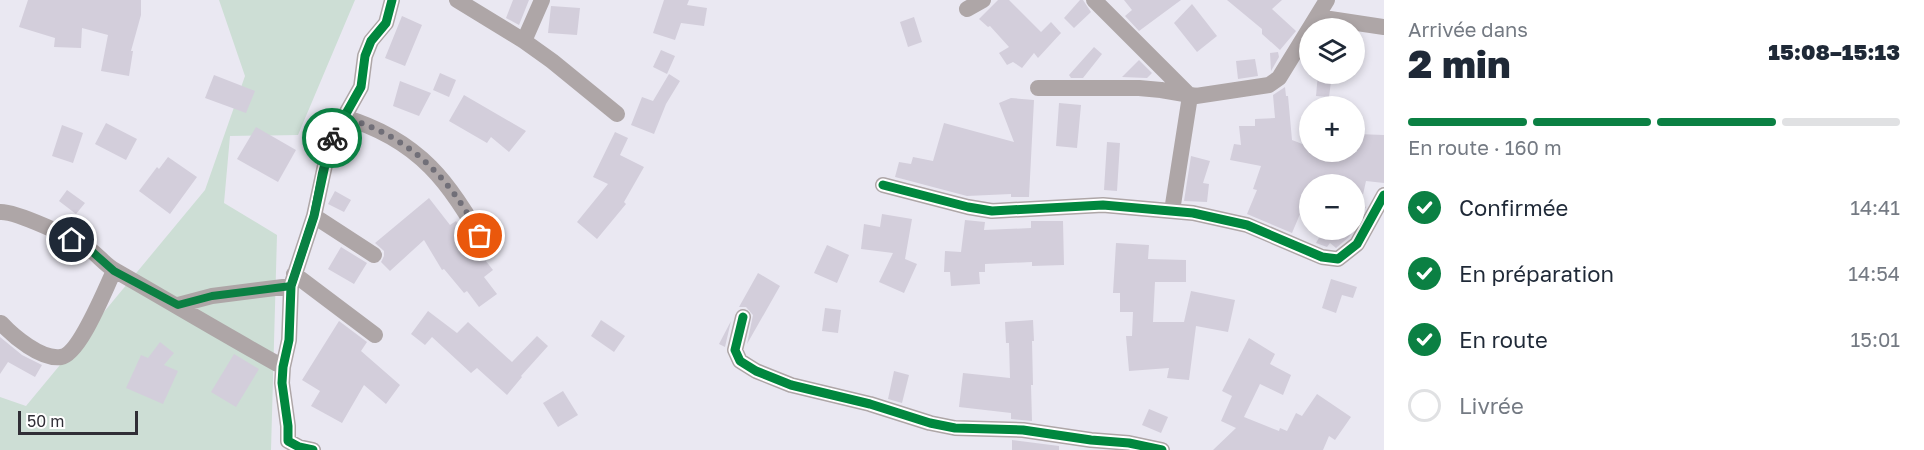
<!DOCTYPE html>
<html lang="fr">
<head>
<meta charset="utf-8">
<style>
	body { margin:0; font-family:"Golos Text",sans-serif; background:#f6f6f7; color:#1f2937; height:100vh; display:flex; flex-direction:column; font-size:22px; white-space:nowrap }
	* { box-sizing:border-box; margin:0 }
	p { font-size:20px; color:#747a83 }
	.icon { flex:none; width:33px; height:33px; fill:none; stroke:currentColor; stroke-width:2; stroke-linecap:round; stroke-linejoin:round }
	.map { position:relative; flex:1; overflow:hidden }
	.details { display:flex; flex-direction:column; background:#fff; width:540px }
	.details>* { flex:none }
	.buttons { position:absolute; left:1299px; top:18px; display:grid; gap:12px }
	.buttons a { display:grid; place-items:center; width:66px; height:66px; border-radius:50%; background:#fff; box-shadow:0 3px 9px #0003; font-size:30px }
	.scale { position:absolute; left:18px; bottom:15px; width:120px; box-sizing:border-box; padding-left:6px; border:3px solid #302e36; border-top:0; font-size:16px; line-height:21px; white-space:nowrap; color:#302e36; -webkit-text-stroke:4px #fff; paint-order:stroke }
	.pin { position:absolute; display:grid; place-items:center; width:51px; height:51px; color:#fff; margin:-26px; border:3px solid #fff; border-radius:50%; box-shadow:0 2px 6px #0007 }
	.courier { position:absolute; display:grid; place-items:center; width:60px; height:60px; margin:-30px; border:4px solid #0b8043; border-radius:50%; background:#fff; color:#222; box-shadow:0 2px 8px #0007 }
	.headline em { font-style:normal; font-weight:800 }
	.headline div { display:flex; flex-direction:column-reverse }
	.headline { display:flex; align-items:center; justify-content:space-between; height:102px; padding:0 24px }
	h1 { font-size:39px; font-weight:800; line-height:45px }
	.bar { display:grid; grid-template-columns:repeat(4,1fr); gap:9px 6px; align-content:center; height:72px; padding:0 24px }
	.bar i { height:8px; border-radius:4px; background:#e0e1e3 }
	.bar .on { background:#0b8043 }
	.bar p { grid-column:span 4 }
	ol { padding:0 24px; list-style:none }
	li { display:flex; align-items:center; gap:18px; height:66px }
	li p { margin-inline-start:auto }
	li .icon { padding:6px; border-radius:50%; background:#0b8043; color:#fff; stroke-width:4 }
	li:last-child { color:#747a83 }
	li i { width:33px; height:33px; border:3px solid #e0e1e3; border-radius:50% }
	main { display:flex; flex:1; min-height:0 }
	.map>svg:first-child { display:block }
</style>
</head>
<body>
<main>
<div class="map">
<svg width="1384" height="450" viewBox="0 0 1384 450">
	<rect width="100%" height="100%" fill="#eae8f2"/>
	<path fill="#cdded5" d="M219,0h136l-57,135 -68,1 -6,67 53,32 -6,215h-271v-53l26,9 179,-216 40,-114z"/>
	<path fill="#d3cedb" d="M28,0h113v15l-10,36h2l-4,25 -28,-5 7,-36 -26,-7 -1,20 -27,-1 1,-9 -36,-11z
		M513,0h16l-10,25 -13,-7z
		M664,0h25l-2,5 20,3 -3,18 -23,-3 -6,17 -22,-7z
		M998,0h11l32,32 10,-10 10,11 -23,25 -4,-5 -12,15 -9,-6 -6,3 -8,-12 10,-6 -19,-21 -2,1 -9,-8z
		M1080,0h3l8,12 -17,16 -10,-10z
		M1124,0h57l-42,31 -14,-15 7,-6z
		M1227,0h55l-10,9 24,22 -16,19 -18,-16v-5z
		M1192,4l25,32 -20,16 -23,-29z
		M551,6l29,2 -3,27 -29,-2z
		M402,16l20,9 -17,41 -20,-8z
		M914,17l8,25 -14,5 -8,-25z
		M1094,47l8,7 -19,24h-12l-2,-3z
		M661,50l14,6 -8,18 -14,-7z
		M1278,52l1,5 -8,14 -1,-18z
		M1255,59l3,17 -20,3 -2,-18z
		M1139,60l13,13 -5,5 -25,-1z
		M440,73l16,7 -7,17 -16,-7z
		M669,74l11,7 -14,23 -12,30 -23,-9 11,-28 11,4z
		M1318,74h14l-3,23 -13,-1z
		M214,75l41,16 -9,22 -41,-15z
		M400,81l31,12 -12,23 -26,-10z
		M1285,87l1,9h2l4,44 18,7v5h47v-18l27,1v48l-18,-2 -5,23 5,3 -12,20v-43h-44v32l-10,-2 -8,19 -45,-19 10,-24 -4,-1 8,-23 -31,-6 4,-16 7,1 -2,-19h16v-7l20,-1 -2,-23z
		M464,95l62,36 -17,21 -18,-15 -4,6 -38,-22z
		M1011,98l23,2 -5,97h-18v-3l-44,2 -72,-19 4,-15 12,2 2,-7 20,4 11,-38 70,19 -15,-39z
		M1059,103l22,2 -4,43 -21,-2z
		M106,123l31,16 -11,21 -31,-16z
		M62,125l21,8 -10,30 -21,-7z
		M256,127l40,23 -18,32 -41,-23z
		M615,132l13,6 -8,17 24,12 -20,35 2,2 -29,35 -20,-17 31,-38 -15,-7z
		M1107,142l13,1 -3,48 -13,-1z
		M1191,156l19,5 -7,22 6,1 -2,18 -23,-1z
		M168,157l29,20 -27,37 -31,-23 18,-24 2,2z
		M67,190l18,13 -9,11 -17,-13z
		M335,191l16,9 -7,12 -16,-8z
		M429,198l21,27 6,-4 21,33 8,6 8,10 -9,7 13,17 -18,13 -12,-16 -3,2 -20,-24 -2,1 -18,-30 -34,31 -9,-9 3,-6v-5l-9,-8z
		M882,214l30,5 -7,40 12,5 -13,29 -25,-11 14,-29 -32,-4 3,-25 16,3z
		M965,220l20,2 -1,8 47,-2v-7h32l1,44 -32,1v-4l-47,2v8h-6l1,12 -29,2 -1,-14h-6l1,-21 16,1z
		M1310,230h43l-4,7 -13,11 -6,-5 -3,4 -11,-4 4,-7z
		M1116,243l33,2 -1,14 38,1v22h-31l-2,40h31l7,-31 44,9 -7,32 -32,-6 -7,54 -22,-2 2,-10 -40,3 -3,-35h6l1,-24h-13v-19h-7z
		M827,245l22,10 -12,28 -23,-10z
		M341,247l26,16 -13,21 -26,-15z
		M758,273l22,13 -33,58 6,-29 -7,-8h-7z
		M1331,279l26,8 -4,11 -11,-3 -6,18 -14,-5z
		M825,308l16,2 -3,23 -16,-2z
		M428,311l29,22 11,-11 44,40 25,-26 11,10 -27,30 1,1 -15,18 -30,-27 -6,5 -39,-36 -7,8 -14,-11z
		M601,320l24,16 -11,16 -23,-16z
		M1033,320l1,21h-2l1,44h-2l1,36 -21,-2v-6l-52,-6 4,-34 47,5 -1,-35h-3l-1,-21z
		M339,321l28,21 -6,9 39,34 -14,19 -22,-19 -22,38 -31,-17 9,-15 -18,-11z
		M731,321l-6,26 -6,-3z
		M0,337l22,18 20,10 -7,12 -27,-15 -8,12z
		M1249,338l26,16 -5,10 21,11 -8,20 -23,-11 -16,33 35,14 1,-3 7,3 9,-18 6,3 15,-22 34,23 -16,23 -6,-4 -6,14h-110l23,-22 -15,-7 11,-25 -10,-5z
		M160,342l14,11 -10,12 14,6 -15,33 -37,-16 15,-33 7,3z
		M234,354l25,15 -23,38 -25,-15z
		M894,371l15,4 -7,28 -14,-4z
		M563,391l15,24 -20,12 -15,-24z
		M1149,409l19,8 -7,16 -19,-8z
		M1012,440l47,6v4h-47z"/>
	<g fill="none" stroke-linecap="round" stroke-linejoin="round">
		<path stroke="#aea6a7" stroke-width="16" d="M457,0l67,41 28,20 65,53
			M1094,0l96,96 -18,115
			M967,9l16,-9
			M1317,17l67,10
			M524,41l18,-41
			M1038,88h101l22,2 35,6 73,-11 10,-7 48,-78
			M343,117c76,22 109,67 144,133
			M883,185l85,22 24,4 111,-6 90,8 54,12 75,32 16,2 19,-15 27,-49
			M0,212c16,-1 73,26 88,36 10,7 18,18 28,23 56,32 111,65 167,96
			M314,216l60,39
			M294,274l81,61
			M178,305l34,-9 79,-10
			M743,317l-8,33 5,11 16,10 35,14 79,19 60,19 25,5 68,2 68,10 38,3 33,7
			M1,323c12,13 40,37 60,34 19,-3 44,-68 53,-86
			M313,450l-14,-3 -11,-6v-15l-6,-43 1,-16 6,-27 2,-54 23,-70 16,-74 31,-55 4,-31 6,-15 15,-18 6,-23"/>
		<g stroke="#fff" stroke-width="13">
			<path id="cycleway" d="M883,185l85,22 24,4 111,-6 90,8 54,12 75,32 16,2 19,-15 27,-49
				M743,317l-8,33 5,11 16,10 35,14 79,19 60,19 25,5 68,2 68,10 38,3 33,7
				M313,450l-14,-3 -11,-6v-15l-6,-43 1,-16 6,-27 2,-54 23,-70 16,-74 31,-55 4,-31 6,-15 15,-18 6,-23"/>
		</g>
		<use href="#cycleway" stroke="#00873e" stroke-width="9"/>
	</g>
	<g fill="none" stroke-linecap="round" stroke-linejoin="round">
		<path stroke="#716f78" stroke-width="6" stroke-dasharray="0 10.8" d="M332,138l11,-21c66,19 106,59 137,119"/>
		<path stroke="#0b8043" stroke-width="8" d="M72,240l16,8 26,23 64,34 34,-9 79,-10 23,-70 8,-43 10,-35"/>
	</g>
</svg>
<div class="buttons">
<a><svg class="icon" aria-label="layers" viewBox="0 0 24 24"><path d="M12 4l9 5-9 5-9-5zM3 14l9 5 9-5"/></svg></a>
<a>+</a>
<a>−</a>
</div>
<div class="scale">50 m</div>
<div class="pin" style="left:480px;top:236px;background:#ea580c"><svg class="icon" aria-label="bag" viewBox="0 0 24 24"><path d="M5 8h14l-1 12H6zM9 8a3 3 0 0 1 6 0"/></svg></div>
<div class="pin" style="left:72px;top:240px;background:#1f2937"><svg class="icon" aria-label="home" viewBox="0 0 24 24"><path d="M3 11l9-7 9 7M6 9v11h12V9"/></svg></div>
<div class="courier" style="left:332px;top:138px"><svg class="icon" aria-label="bike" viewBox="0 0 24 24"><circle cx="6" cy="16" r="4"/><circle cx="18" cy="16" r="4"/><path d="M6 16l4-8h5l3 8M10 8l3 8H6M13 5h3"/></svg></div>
</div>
<section class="details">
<div class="headline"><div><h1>2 min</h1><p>Arrivée dans</p></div><em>15:08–15:13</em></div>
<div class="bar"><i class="on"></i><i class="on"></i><i class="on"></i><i></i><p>En route · 160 m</p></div>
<ol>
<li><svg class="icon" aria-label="check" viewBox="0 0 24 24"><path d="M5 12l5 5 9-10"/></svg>Confirmée<p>14:41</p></li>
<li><svg class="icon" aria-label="check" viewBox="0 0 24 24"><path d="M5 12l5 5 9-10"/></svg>En préparation<p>14:54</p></li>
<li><svg class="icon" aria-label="check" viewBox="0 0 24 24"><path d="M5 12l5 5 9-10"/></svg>En route<p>15:01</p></li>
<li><i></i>Livrée</li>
</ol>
</section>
</main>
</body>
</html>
